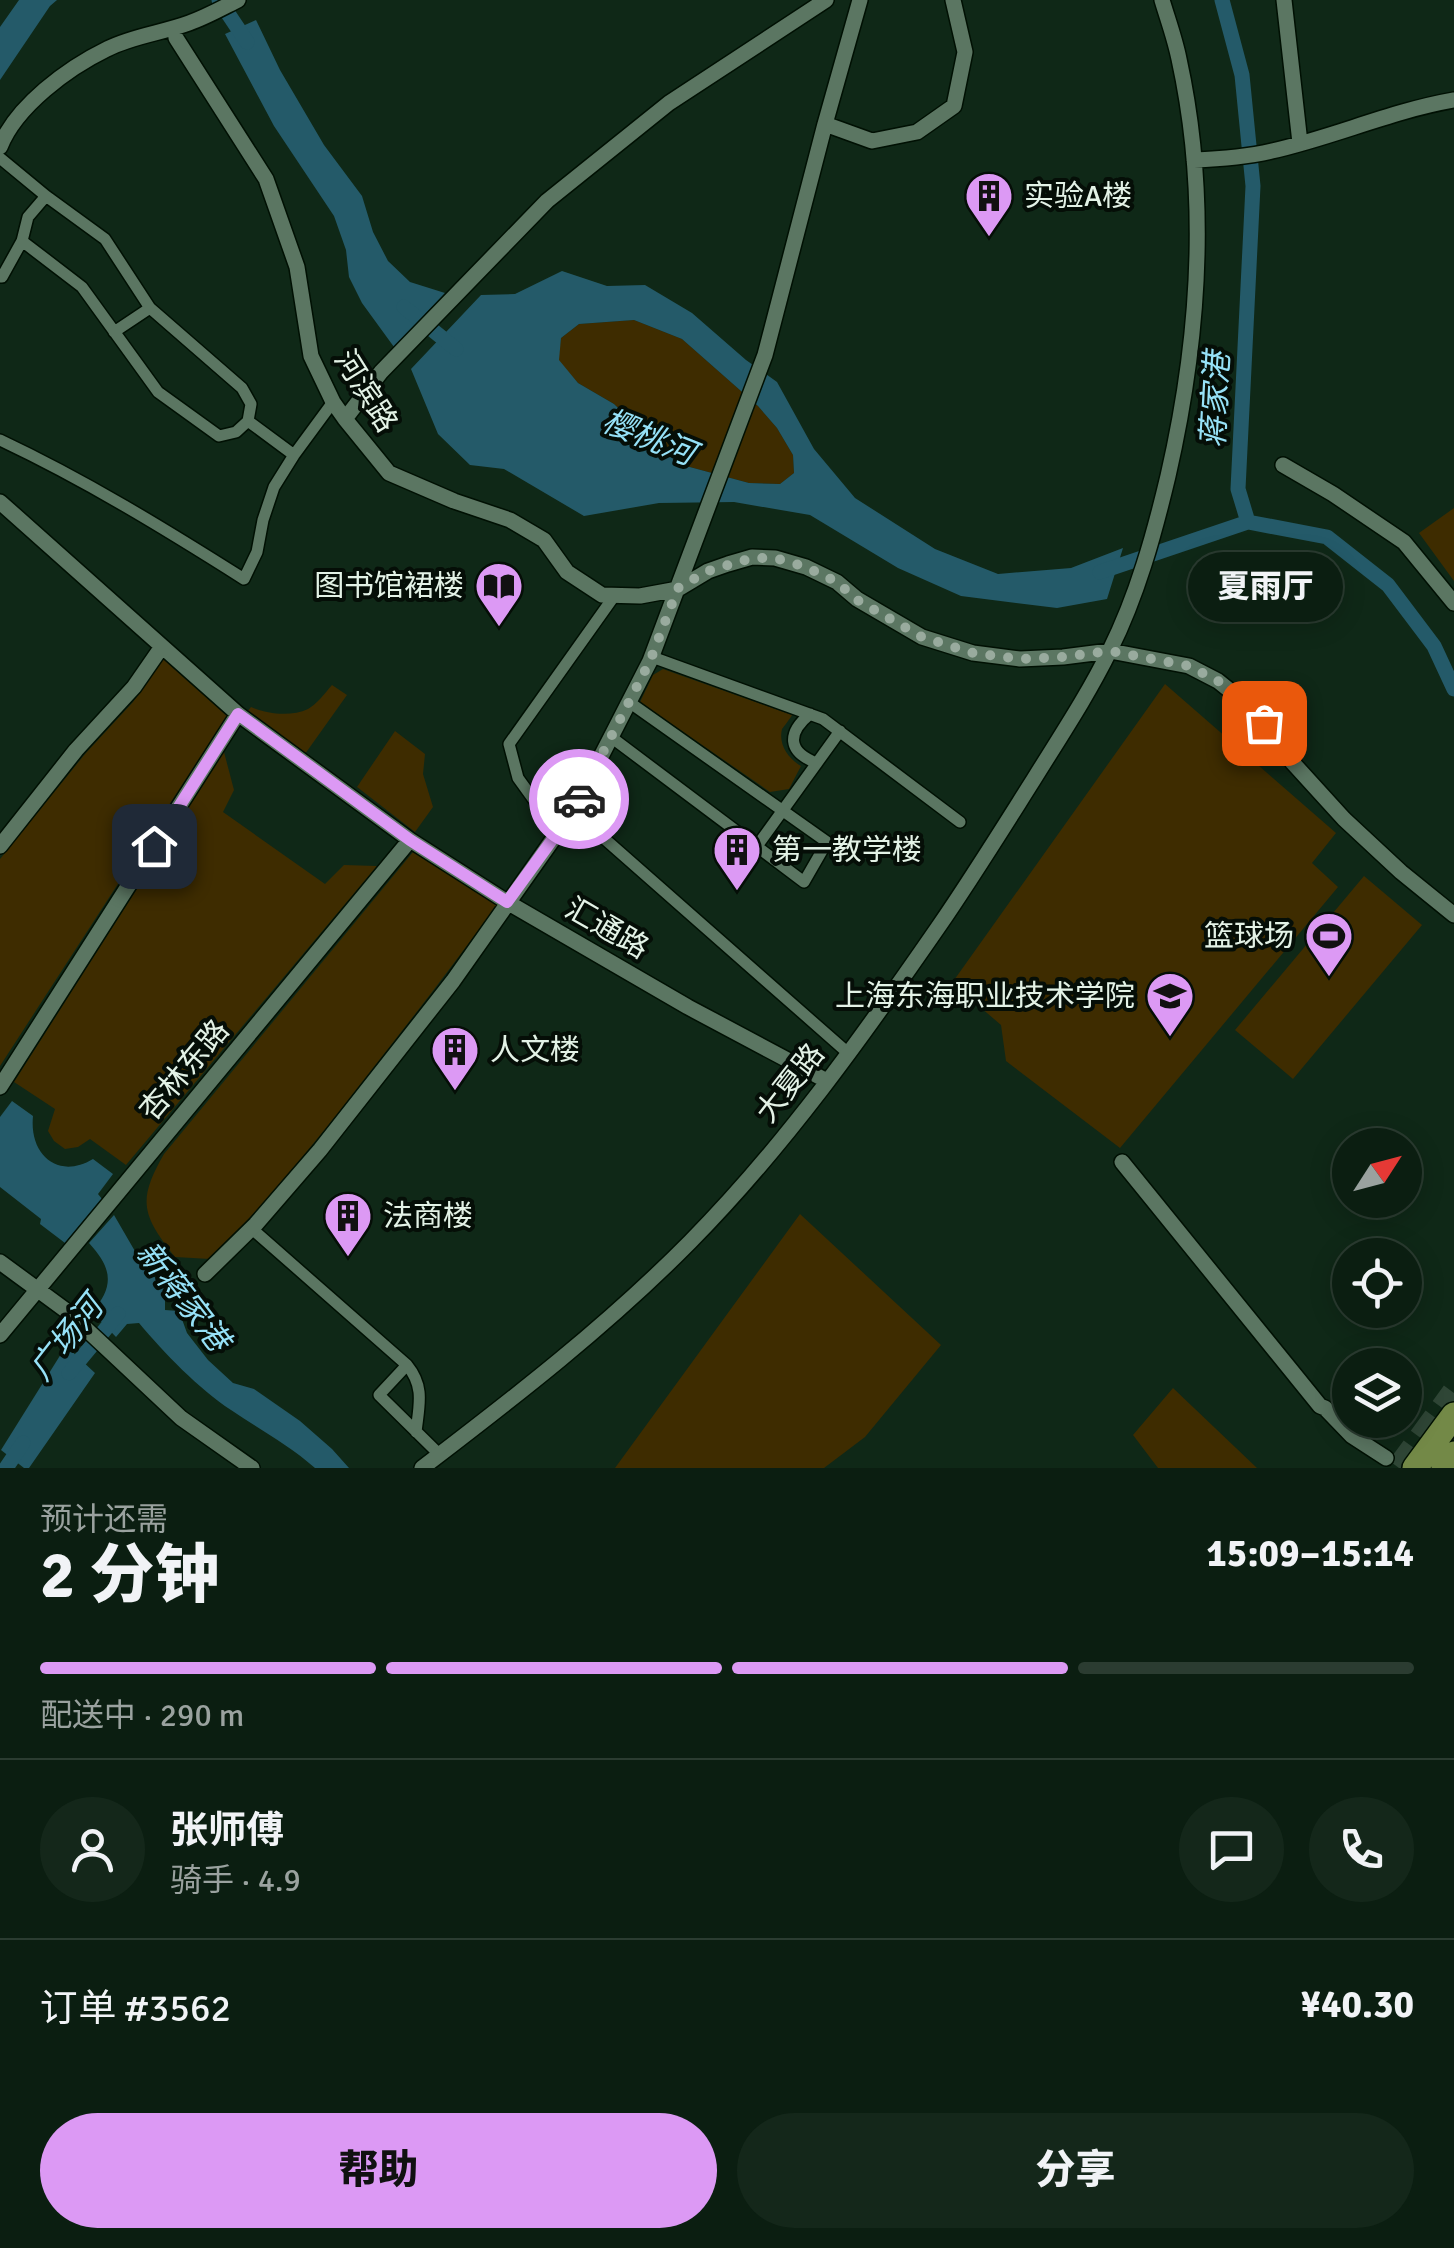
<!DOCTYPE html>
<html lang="zh">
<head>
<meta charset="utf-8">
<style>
	body { margin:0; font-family:Signika,"Noto Sans SC",sans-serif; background:#14271a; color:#f1f3f6; height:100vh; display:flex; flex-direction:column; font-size:38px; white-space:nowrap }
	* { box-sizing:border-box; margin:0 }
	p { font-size:32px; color:#9aa29f }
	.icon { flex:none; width:55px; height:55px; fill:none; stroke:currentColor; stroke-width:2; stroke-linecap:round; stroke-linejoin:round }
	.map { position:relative; height:1468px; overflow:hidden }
	.panel { display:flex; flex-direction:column; background:#0b1e11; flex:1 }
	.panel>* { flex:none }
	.needle { width:65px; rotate:54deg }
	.buttons { position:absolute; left:1332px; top:1128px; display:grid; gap:20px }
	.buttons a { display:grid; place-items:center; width:90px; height:90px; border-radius:50%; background:#0b1e11; box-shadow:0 5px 25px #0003,0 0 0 2px #2b3c31; font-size:50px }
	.pin { position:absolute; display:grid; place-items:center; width:85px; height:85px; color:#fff; margin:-42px; border-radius:20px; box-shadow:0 5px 15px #0006 }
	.courier { position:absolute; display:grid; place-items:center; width:100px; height:100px; margin:-50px; border:8px solid #dc99f4; border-radius:50%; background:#fff; color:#222; box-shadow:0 2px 12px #0007 }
	.bubble { position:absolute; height:70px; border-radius:35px; background:#0b1e11; box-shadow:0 5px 25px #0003,0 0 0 2px #2b3c31; font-size:32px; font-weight:800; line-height:70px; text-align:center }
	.headline em { font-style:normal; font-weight:800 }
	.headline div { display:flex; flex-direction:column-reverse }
	.headline { display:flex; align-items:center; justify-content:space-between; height:170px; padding:0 40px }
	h1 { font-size:65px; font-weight:800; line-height:75px }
	.bar { display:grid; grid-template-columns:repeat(4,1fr); gap:15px 10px; align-content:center; height:120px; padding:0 40px }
	.bar i { height:12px; border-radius:8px; background:#2b3c31 }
	.bar .current { background:#dc99f4 }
	.bar p { grid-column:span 4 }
	.line { display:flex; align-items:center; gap:25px; padding:0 40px; border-top:2px solid #2b3c31 }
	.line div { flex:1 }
	.round { display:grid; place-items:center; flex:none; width:105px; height:105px; border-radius:52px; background:#14271a }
	.cta { display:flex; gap:20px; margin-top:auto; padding:20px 40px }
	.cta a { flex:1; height:115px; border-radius:60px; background:#dc99f4; color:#111; font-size:40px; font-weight:800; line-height:115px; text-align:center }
	.cta a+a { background:#14271a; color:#f1f3f6 }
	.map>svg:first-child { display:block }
</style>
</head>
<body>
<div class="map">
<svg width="1454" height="1468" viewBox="0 0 1454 1468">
	<rect width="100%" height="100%" fill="#0f2817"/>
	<path fill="#3e2c00" d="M634,320l48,19 76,67 19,22 16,27 1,18 -14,11 -31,-1 -63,-17 -39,-30 -33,-32 -36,-21 -20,-23 3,-22 18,-14z
		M1454,508v73l-35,-48z
		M163,658l65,56 -228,352v-207l85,-105 48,-52z
		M663,669l129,46c0,1 -9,13 -10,14 -4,16 7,30 19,37l-12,23 -19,3 -130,-90 13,-27z
		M1165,684l171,149 -24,30 26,24 -218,261 -114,-87 -5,-36 -49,-42z
		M332,685l15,10 -42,59 -58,-42 4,-5c16,7 40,10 57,2 9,-5 17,-16 24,-24z
		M395,731l30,23 -2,20 10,33 -18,25 -58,-45z
		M224,752l10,38 -11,22 102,72 19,-19 33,1 -251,299 -36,-26 -12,8 -13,2 -11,-8 -6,-10 7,-22 -41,-27z
		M413,852l84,53c-43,59 -87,116 -131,172 -49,63 -99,126 -156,182l-35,-2c-33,-42 -38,-56 -11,-103z
		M1364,876l58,49 -129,154 -58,-49z
		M800,1214l141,131 -76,92 -41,31h-209z
		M1173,1388l84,80h-99l-25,-33z"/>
	<path fill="#245a69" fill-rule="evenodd" d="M19,0h38l-7,6 -50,74v-53z
		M256,20l24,50 44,75 38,51 11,36 15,29 22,21 35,11 -51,54 -32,-44 -13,-26 -3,-27 -12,-34 -60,-90 -49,-92z
		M562,271l45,15 38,-1 47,28 54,47 31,22 37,67 41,49 80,51 63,25 73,-6 52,-20 -16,51 -50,9 -96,-12 -63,-28 -88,-53 -76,-13 -75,1 -75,13 -80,-47 -34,-4 -32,-31 -27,-65 70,-74 34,-1zM634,320l48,19 76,67 19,22 16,27 1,18 -14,11 -31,-1 -63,-17 -39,-30 -33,-32 -36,-21 -19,-23 2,-22 18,-14z
		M12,1101l21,15c-4,39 25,64 60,43l20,15 -15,20 4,5 -37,44 -25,-19 1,-5 -41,-32v-70z
		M114,1215l29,50 22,23v22l14,1 8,22 21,27 25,23 21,6 46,32 32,28 17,19h-34c-26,-23 -56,-39 -84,-58 -32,-21 -67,-57 -92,-87l-12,1 -11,13 -24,-25c23,-26 20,-44 -3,-69z
		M66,1346l29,27 -66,95h-5l-23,-18z"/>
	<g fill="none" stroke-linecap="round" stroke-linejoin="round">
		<path stroke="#245a69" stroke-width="15" d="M219,0l28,42
			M1222,0l20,75 11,111 -15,303 10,33 79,15 61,48 46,61 20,43
			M404,307l52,42
			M1100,572l148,-50
			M69,1373l49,-59
			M6,1468l17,-25"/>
		<path stroke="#2f4636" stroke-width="25" stroke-dasharray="25 12" stroke-linecap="butt" d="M1399,1468l55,-75"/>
		<g stroke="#001003" stroke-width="14">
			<path id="pedestrian" d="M0,158l46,38 -18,21 -6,24 -20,36h-2
				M46,196l59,43 45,69 92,80 9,16 -3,17 46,34
				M22,241l60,46 76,105 61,44 17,-4 12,-11
				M114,332l36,-24
				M0,440c85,40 165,89 244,139l13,-27 6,-32 11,-33 20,-32 39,-53
				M652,657l171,62 137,103
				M810,714c-23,19 -23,38 7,49
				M611,737l193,145 23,-40 -198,-140
				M573,811l275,242
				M563,825l-19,-11 -26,-36 -9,-34 106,-149
				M757,846l83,-115
				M251,1228l156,137 -28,30 61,60
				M407,1365c18,22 12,40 9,67"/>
		</g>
		<g stroke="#001003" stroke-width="18">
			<path id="minor" d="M1284,0l16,143
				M176,38l90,141 31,88 14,89 22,46 12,17 44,54 65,28 56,19 34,20 23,32 35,23 38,1 38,-7 30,-18 20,-7 24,-7 23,1 31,9 31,15 20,17 65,38 51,16 47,6 43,-2 47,-6 79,15 29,15 26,21 20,21 29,40 51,56 57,53 53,43
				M825,124l35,-124
				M0,147c16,-41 68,-79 107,-98 25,-13 55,-16 82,-26 17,-6 33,-15 49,-23
				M1194,160c26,-1 52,-3 78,-9 62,-14 119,-40 182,-51
				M345,419l36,-47 166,-171 122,-98 157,-103
				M1283,465l50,29 71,48 50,61
				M0,502l238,212 172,126 97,62 181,105 139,74
				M0,846l76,-96 58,-63 27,-39
				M0,1087l238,-373
				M1122,1162l198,244 5,2 27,28 34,22
				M0,1262l68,50 113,106 71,50
				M205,1274l51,-50 64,-74 133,-169 120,-170 77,-150 115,-306 60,-231 47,17 45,-9 37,-26 11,-54 -12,-52
				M0,1335l410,-495
				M422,1468c93,-71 185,-142 268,-226 94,-95 173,-206 249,-316 33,-48 64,-98 95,-147 26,-42 54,-84 76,-129 27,-54 44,-115 58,-174 31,-135 41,-280 11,-417 -4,-20 -11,-39 -17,-59"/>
		</g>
		<g stroke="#001003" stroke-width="28">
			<path id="primary" d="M1415,1468l39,-53
				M1444,1468l10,-14"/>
		</g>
		<use href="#pedestrian" stroke="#5b7662" stroke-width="11"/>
		<use href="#minor" stroke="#5b7662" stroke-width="15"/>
		<use href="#primary" stroke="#738947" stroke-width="25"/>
	</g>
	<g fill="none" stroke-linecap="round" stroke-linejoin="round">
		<path stroke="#99ab9e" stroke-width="10" stroke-dasharray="0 18" d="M579,799l71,-138 28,-73 30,-17 44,-13h23l31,9 31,15 20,18 65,37 51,16 47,6 43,-2 47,-6 79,15 29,15 26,21 20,21"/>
		<path stroke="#dc99f4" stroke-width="12" d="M154,846l84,-132 172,126 97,62 66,-91 6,-12"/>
	</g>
	<defs>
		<g id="building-pin" transform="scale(2.5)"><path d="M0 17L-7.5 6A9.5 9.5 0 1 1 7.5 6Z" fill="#dc99f4" stroke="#050e07"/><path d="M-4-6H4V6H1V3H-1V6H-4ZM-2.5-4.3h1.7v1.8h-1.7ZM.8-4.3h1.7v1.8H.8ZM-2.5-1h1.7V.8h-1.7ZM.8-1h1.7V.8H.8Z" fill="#111"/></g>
		<g id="library-pin" transform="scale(2.5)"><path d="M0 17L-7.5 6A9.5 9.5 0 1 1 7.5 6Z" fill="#dc99f4" stroke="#050e07"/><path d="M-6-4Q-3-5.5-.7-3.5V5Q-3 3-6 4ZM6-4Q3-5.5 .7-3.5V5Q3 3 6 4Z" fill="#111"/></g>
		<g id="stadium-pin" transform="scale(2.5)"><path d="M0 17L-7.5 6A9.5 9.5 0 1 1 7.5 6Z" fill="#dc99f4" stroke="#050e07"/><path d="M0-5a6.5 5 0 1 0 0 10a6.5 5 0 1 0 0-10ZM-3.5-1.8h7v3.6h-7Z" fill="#111"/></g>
		<g id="university-pin" transform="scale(2.5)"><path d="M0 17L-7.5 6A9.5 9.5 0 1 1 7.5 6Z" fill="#dc99f4" stroke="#050e07"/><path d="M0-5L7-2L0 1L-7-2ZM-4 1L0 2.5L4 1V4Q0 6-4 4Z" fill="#111"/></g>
	</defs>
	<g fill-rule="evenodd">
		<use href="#building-pin" x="989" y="196"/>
		<use href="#library-pin" x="499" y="586"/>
		<use href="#building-pin" x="737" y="850"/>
		<use href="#stadium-pin" x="1329" y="936"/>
		<use href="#university-pin" x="1170" y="996"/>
		<use href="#building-pin" x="455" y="1050"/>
		<use href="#building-pin" x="348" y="1216"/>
	</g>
	<g text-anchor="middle" stroke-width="8" stroke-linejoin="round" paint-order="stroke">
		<g font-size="30" fill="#e3f2e6" stroke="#050e07" text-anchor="start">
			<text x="1024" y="206">实验A楼</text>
			<text x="464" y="596" text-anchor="end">图书馆裙楼</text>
			<text x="772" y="860">第一教学楼</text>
			<text x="1294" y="946" text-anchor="end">篮球场</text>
			<text x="1135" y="1006" text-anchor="end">上海东海职业技术学院</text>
			<text x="490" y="1060">人文楼</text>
			<text x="383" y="1226">法商楼</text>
		</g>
		<g font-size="30" fill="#e3f2e6" stroke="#050e07">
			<text transform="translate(366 391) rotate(58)" y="10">河滨路</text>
			<text transform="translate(607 928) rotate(30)" y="10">汇通路</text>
			<text transform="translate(184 1070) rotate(-50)" y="10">杏林东路</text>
			<text transform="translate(790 1083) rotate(-52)" y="10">大夏路</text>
		</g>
		<g font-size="32" font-style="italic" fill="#96e1f7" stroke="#050e07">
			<text transform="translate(1215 400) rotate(-87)" y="11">蒋家港</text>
			<text transform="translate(649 437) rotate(22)" y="11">樱桃河</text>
			<text transform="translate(183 1296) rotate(52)" y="11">新蒋家港</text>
			<text transform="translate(66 1338) rotate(-52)" y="11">广场河</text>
		</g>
	</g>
</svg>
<div class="buttons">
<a><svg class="needle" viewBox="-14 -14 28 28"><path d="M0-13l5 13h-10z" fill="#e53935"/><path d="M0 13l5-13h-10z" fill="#9aa29f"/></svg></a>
<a><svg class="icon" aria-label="locate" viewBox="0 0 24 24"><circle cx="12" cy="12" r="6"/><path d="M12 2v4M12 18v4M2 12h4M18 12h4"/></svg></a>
<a><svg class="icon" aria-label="layers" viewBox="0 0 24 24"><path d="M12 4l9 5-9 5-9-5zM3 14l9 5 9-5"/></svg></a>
</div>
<div class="pin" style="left:1264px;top:723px;background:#ea580c"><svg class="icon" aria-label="bag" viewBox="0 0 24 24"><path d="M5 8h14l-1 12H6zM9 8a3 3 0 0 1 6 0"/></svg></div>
<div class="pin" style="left:154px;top:846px;background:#1f2937"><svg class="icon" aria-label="home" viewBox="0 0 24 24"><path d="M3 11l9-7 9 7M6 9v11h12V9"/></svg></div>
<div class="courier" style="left:579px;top:799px"><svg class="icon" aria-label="car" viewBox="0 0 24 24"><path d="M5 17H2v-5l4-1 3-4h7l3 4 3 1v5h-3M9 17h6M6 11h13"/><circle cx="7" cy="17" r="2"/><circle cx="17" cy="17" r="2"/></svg></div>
<div class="bubble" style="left:1188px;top:552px;width:155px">夏雨厅</div>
</div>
<section class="panel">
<div class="headline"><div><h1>2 分钟</h1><p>预计还需</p></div><em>15:09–15:14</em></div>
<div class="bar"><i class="current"></i><i class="current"></i><i class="current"></i><i></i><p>配送中 · 290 m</p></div>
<div class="line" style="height:180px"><a class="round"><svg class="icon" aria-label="person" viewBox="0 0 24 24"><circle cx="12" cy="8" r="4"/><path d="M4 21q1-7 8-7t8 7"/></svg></a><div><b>张师傅</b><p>骑手 · 4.9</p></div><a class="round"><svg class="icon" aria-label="chat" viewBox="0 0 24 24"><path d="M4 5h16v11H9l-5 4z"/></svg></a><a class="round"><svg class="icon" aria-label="phone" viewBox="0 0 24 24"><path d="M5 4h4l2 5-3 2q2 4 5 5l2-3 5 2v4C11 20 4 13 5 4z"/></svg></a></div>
<div class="line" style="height:130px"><div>订单 #3562</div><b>¥40.30</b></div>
<div class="cta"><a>帮助</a><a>分享</a></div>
</section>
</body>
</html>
